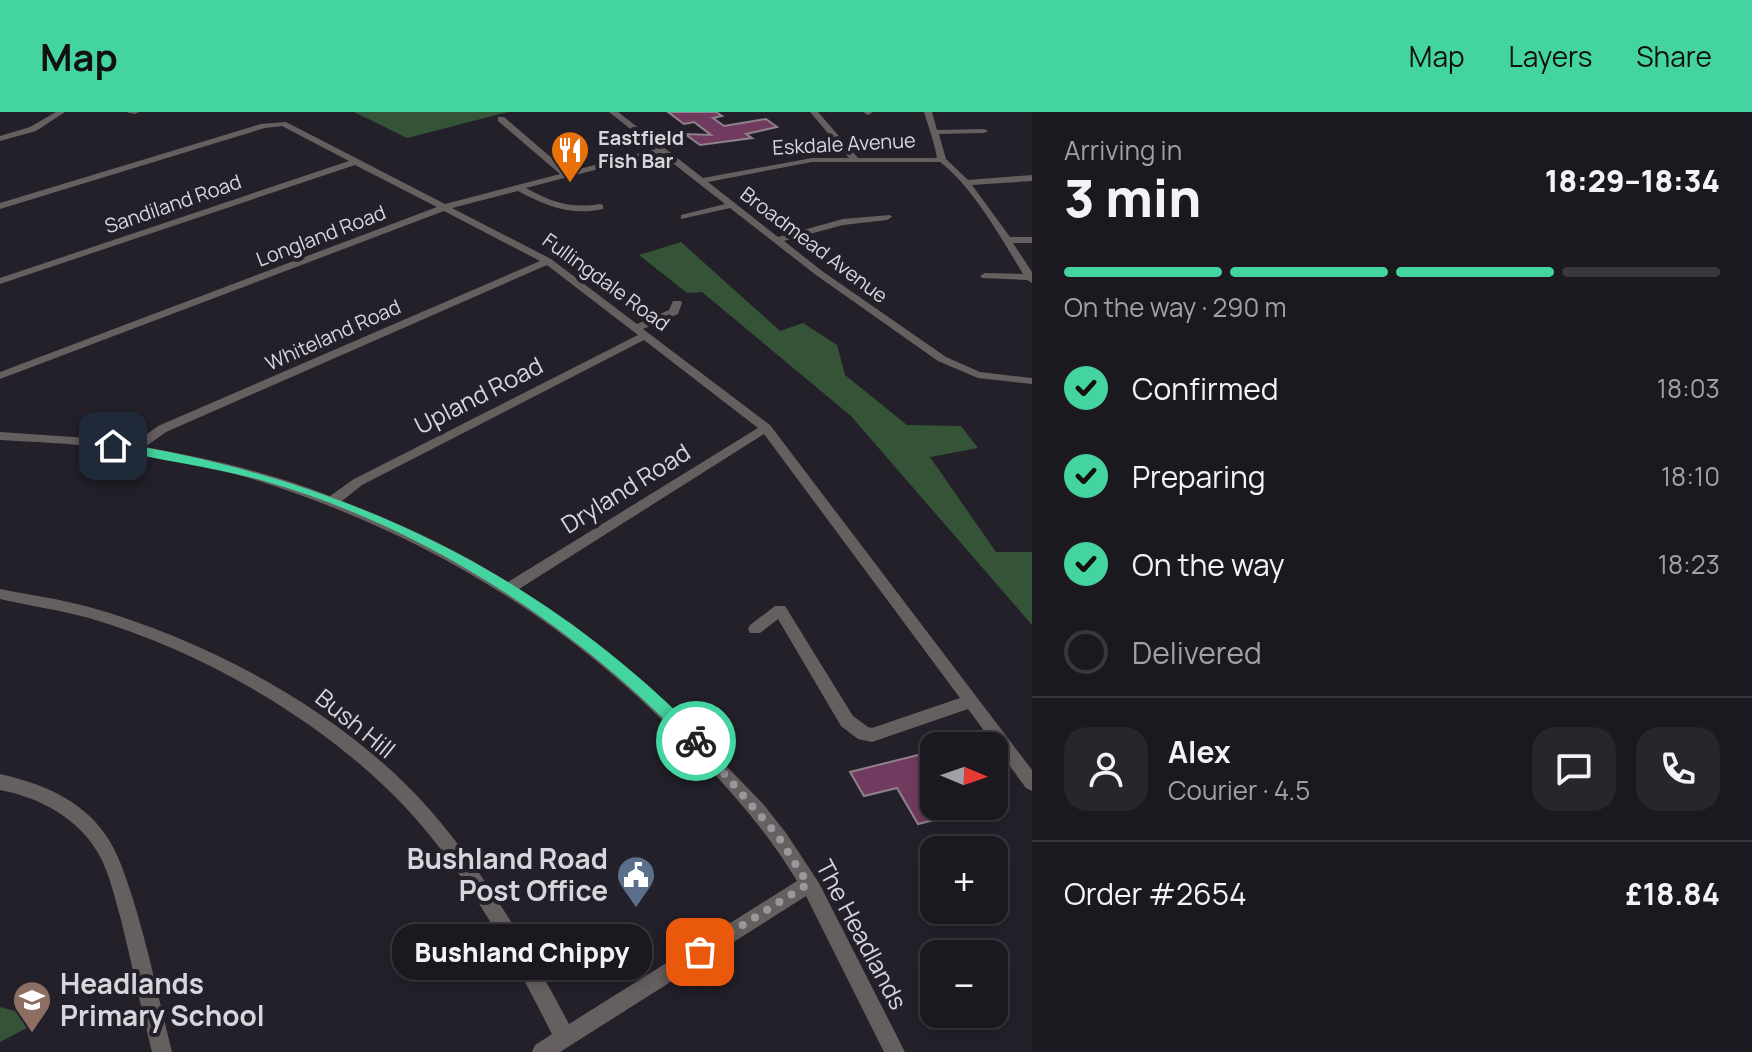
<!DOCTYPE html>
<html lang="en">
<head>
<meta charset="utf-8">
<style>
	body { margin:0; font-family:Manrope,sans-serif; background:#28252d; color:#f1f3f6; height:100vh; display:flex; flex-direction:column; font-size:30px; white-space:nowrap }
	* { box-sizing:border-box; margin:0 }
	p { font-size:26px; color:#a0a0a5 }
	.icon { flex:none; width:44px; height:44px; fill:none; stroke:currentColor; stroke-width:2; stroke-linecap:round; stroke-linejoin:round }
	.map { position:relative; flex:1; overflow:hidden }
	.details { display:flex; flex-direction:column; background:#1b1820; width:720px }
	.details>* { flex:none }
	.needle { width:52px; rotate:92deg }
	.fabs { position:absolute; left:920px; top:620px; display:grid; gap:16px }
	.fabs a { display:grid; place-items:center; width:88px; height:88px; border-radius:16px; background:#1b1820; box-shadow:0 4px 12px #0003,0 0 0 2px #39373e; font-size:40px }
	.pin { position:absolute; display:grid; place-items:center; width:68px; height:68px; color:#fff; margin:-34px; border-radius:16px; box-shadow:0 4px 12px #0006 }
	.courier { position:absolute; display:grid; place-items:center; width:80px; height:80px; margin:-40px; border:6px solid #44d49f; border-radius:50%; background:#fff; color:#222; box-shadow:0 2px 10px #0007 }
	.bubble { position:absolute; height:56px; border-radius:24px; background:#1b1820; box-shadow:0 4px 12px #0003,0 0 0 2px #39373e; font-size:26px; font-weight:800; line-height:56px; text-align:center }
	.headline em { font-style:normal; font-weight:800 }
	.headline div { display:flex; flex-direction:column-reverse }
	.headline { display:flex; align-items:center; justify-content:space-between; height:136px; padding:0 32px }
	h1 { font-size:52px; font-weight:800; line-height:60px }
	.bar { display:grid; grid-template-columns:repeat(4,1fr); gap:12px 8px; align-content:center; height:96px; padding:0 32px }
	.bar i { height:10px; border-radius:6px; background:#39373e }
	.bar .selected { background:#44d49f }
	.bar p { grid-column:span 4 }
	.line { display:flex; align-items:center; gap:20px; padding:0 32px; border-top:2px solid #39373e }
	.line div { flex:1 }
	.round { display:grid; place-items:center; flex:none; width:84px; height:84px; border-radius:24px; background:#28252d }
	ol { padding:0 32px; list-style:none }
	li { display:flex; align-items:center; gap:24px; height:88px }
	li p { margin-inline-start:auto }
	li .icon { padding:8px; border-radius:50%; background:#44d49f; color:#111; stroke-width:4 }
	li:last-child { color:#a0a0a5 }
	li i { width:44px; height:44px; border:4px solid #39373e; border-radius:50% }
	header { display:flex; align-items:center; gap:48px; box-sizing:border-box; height:112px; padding:0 40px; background:#44d49f; color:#111 }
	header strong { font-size:38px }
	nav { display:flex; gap:44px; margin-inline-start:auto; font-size:28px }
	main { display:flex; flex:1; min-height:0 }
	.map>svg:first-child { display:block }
</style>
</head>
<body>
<header>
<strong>Map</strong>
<nav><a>Map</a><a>Layers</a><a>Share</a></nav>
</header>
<main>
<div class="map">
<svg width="1032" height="940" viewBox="0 0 1032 940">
	<rect width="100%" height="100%" fill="#24202a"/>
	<path fill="#355337" d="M354,0h154l-101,26z
		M681,130l99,89 23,-8 34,22 8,30 62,50 54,1 17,22 -48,9 66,95h36v73l-181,-209 -149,-124 -15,1 -48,-38z
		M0,895l44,12 -44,23z"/>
	<path fill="#713a5f" stroke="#8f828a" stroke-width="2" d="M668,0h48l6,4 -9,2 11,8 42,-7 11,8 -31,7 6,4 -52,7 -15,-11 26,1 -17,-13 -10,2z
		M934,639v55l48,2 -64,16 -21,-36 -33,8 -14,-24z"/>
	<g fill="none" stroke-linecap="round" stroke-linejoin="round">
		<path fill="#665f60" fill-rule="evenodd" d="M56,0h9l-29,19 -36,10v-5l30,-9z
			M126,0h13l-4,2z
			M609,0h9l85,66 109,-20h37l-39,-46h8l40,46h79c-3,-17 -8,-29 -13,-46h8l5,18 47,-1 4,2 -4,2 -45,1 7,25 22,21 64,-5v6l-60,4 38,52h22v6h-19l19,29v11l-5,-3 -45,-2 -2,-2 5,-3 38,1c-21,-35 -51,-88 -83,-112h-128l-104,20 70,55 65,-18 47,-4 2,2 -5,3 -44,5 -59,16 38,30 124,86 34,15 52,6v6l-54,-6 -40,-17 -122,-86 -86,-67 -49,11v-4l44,-11 -65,-51 -134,35c25,14 46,21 74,16l3,1v4c-32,7 -57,-3 -85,-18l-66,17 99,51 86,65 32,-14 4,-9h8l1,2 -4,11 -35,15 127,96 262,345v21l-6,-3 -58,-79 -96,33 -14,-3 -17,-13 -63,-107 -18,14h-10l-2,-4 2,-4 25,-19h10l68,110 15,11 4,1 88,-30 -196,-264 -245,155 53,35 79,64 113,117 22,28 33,50 86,169h-21l-78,-156 -246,156h-28l3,-7 17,-11c-38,-75 -80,-151 -136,-215 -81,-92 -210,-167 -327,-201 -29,-8 -59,-12 -89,-19v-10c30,6 60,10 89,18 122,34 257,107 341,203 56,64 99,139 139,214l228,-143c-33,-55 -75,-100 -119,-145 -97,-100 -212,-175 -341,-227 -45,-18 -91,-34 -139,-44 -31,-7 -63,-13 -95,-17 -34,-5 -69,-6 -103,-8v-8l102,7 30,6 26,-19 382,-165 -96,-50 -444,168v-7l437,-165 -82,-42 -355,119v-6l349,-117 -67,-35 -17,2 -265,81v-6l261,-79 25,-2 159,82 115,-30 -62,-53v-4h6l64,55 88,-23zM547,153l91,70 -284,144 -24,17c-59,-23 -122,-38 -185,-49l21,-15zM644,228l114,88 -250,154c-52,-33 -109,-59 -166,-81l20,-16z
			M863,0h8l1,1 -4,2z
			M0,662c40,9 81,25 105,60 13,18 20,41 27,62 16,51 27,104 40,156h-20c-11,-44 -20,-88 -31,-132 -7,-25 -13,-54 -28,-75 -22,-31 -57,-48 -93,-55z"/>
	</g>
	<path fill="#44d49f" d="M113,330c229,36 425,128 588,294v9h-11c-113,-118 -267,-219 -426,-264 -51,-14 -103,-20 -155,-33v-5z"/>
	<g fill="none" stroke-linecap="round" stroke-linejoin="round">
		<path stroke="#99969e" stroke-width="8" stroke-dasharray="0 14.4" d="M696,629l82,95 30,48 -108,68"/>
	</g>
	<defs>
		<g id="restaurant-pin" transform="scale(2)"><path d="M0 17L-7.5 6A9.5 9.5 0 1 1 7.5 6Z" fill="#e8710a" stroke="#24202a"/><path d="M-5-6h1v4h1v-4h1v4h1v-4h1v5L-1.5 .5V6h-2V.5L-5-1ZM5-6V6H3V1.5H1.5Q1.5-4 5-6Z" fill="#fff"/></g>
		<g id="civic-pin" transform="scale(2)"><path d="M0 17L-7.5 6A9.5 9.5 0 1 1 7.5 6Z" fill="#5c6f8a" stroke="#24202a"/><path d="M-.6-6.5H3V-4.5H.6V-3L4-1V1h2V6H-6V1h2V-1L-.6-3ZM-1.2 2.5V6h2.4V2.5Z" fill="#fff"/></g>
		<g id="school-pin" transform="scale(2)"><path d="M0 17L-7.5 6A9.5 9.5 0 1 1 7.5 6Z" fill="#8d6e63" stroke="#24202a"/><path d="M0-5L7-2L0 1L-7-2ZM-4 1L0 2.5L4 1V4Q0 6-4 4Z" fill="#fff"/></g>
	</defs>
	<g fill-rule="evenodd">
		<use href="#restaurant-pin" x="570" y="38"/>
		<use href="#civic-pin" x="636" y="763"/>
		<use href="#school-pin" x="32" y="888"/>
	</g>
	<g text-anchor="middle" stroke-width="8" stroke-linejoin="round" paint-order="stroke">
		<g font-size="20" font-weight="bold" fill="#d8d6dd" stroke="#24202a" text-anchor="start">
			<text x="598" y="33">Eastfield<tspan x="598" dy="23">Fish Bar</tspan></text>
		</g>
		<g font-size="20" fill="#d8d6dd" stroke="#24202a">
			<text transform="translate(844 32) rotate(-3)" y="7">Eskdale Avenue</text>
			<text transform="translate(173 92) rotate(-19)" y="7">Sandiland Road</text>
			<text transform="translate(321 124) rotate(-21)" y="7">Longland Road</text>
			<text transform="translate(814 133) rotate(37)" y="7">Broadmead Avenue</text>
			<text transform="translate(606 170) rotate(36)" y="7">Fullingdale Road</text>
			<text transform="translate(333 223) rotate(-24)" y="7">Whiteland Road</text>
		</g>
		<g font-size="24" fill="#d8d6dd" stroke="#24202a">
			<text transform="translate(479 284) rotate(-27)" y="8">Upland Road</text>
			<text transform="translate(626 377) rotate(-32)" y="8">Dryland Road</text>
			<text transform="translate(355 612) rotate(39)" y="8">Bush Hill</text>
			<text transform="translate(861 823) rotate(62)" y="8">The Headlands</text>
		</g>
		<g font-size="28" font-weight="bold" fill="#d8d6dd" stroke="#24202a" text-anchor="end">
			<text x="608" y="757">Bushland Road<tspan x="608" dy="32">Post Office</tspan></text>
			<text x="60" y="882" text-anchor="start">Headlands<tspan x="60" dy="32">Primary School</tspan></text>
		</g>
	</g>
</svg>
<div class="fabs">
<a><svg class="needle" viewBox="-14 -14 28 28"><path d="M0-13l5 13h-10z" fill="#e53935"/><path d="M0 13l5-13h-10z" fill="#a0a0a5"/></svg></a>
<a>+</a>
<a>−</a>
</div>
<div class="pin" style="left:700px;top:840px;background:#ea580c"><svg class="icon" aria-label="bag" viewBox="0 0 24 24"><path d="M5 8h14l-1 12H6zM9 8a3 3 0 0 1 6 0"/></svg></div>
<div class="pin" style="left:113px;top:334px;background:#1f2937"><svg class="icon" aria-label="home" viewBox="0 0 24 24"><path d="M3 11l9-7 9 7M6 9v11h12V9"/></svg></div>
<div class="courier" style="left:696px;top:629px"><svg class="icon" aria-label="bike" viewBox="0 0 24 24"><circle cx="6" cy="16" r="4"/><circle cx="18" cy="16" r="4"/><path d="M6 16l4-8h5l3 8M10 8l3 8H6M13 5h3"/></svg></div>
<div class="bubble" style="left:392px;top:812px;width:260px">Bushland Chippy</div>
</div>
<section class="details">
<div class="headline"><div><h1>3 min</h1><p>Arriving in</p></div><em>18:29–18:34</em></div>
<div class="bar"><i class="selected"></i><i class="selected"></i><i class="selected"></i><i></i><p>On the way · 290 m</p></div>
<ol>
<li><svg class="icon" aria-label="check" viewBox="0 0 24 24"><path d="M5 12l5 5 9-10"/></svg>Confirmed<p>18:03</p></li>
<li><svg class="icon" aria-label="check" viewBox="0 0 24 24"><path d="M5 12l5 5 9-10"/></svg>Preparing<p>18:10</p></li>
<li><svg class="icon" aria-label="check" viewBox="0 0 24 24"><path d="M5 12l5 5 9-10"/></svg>On the way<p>18:23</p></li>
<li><i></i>Delivered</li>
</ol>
<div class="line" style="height:144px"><a class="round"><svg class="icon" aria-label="person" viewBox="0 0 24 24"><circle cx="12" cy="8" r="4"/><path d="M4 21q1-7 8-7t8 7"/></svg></a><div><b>Alex</b><p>Courier · 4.5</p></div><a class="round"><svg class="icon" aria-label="chat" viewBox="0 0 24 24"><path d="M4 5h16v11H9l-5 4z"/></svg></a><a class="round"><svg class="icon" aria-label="phone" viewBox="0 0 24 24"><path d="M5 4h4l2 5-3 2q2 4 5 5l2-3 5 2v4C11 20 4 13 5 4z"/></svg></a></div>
<div class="line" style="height:104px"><div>Order #2654</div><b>£18.84</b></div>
</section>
</main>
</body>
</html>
